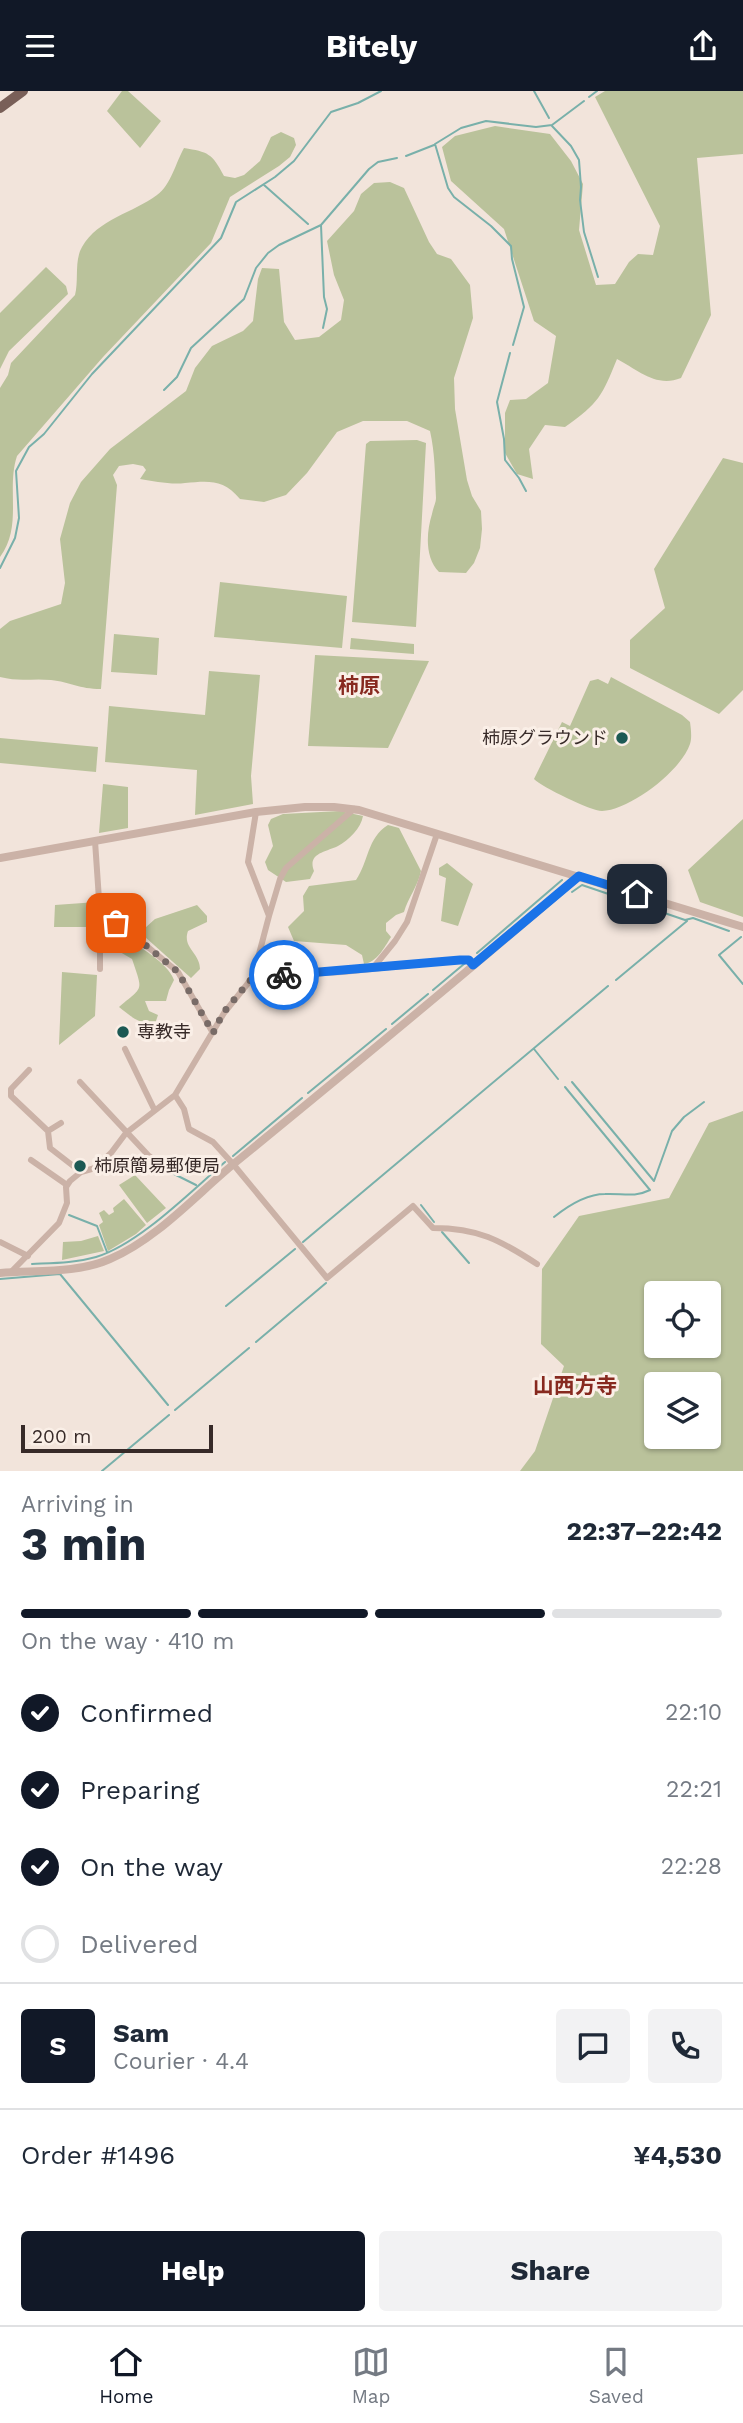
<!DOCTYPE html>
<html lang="en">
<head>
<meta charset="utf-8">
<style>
	body { margin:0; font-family:"Work Sans","Noto Sans JP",sans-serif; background:#f2f2f3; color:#1f2937; height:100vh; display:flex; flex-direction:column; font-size:26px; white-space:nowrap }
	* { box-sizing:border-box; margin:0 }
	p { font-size:23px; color:#747a83 }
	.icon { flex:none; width:38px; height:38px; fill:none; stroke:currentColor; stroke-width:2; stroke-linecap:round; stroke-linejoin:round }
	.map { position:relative; height:1380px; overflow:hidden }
	.sheet { display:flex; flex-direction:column; background:#fff; flex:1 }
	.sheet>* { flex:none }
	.controls { position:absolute; left:644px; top:1190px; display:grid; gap:14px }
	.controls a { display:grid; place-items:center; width:77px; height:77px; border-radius:7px; background:#fff; box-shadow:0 2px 5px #0004; font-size:35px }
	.scale { position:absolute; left:21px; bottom:18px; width:192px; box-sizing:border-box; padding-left:7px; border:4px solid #372a28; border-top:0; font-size:19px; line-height:24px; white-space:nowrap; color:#372a28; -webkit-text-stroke:5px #faefe7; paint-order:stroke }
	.pin { position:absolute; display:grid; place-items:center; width:60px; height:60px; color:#fff; margin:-30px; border-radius:14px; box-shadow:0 4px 10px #0006 }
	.courier { position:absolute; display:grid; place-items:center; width:70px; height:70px; margin:-35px; border:5px solid #1a73e8; border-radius:50%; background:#fff; color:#222; box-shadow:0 2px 9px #0007 }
	.summary em { font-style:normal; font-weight:700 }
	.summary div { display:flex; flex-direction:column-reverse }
	.summary { display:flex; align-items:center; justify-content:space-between; height:119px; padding:0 21px }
	h1 { font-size:46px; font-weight:700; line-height:52px }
	.bar { display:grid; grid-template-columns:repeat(4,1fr); gap:10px 7px; align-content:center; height:84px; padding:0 21px }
	.bar i { height:9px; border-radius:5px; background:#e0e1e3 }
	.bar .selected { background:#111827 }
	.bar p { grid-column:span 4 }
	.line { display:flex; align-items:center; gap:18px; padding:0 21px; border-top:2px solid #e0e1e3 }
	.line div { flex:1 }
	.round { display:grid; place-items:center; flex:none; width:74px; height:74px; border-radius:7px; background:#f2f2f3 }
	ol { padding:0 21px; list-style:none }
	li { display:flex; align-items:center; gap:21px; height:77px }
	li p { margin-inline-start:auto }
	li .icon { padding:7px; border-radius:50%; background:#111827; color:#fff; stroke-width:4 }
	li:last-child { color:#747a83 }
	li i { width:38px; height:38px; border:4px solid #e0e1e3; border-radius:50% }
	.action { display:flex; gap:14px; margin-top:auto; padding:14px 21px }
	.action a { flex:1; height:80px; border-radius:7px; background:#111827; color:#fff; font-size:28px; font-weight:700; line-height:80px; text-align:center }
	.action a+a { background:#f2f2f3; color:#1f2937 }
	header { display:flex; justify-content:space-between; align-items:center; height:91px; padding:0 21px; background:#111827; color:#fff; font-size:32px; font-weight:700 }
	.menu { display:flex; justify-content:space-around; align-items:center; height:98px; border-top:2px solid #e0e1e3; background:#fff; font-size:19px; color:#747a83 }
	.menu a { display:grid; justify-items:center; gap:4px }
	.menu .selected { color:#111827 }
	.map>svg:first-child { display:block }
</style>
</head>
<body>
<header><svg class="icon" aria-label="menu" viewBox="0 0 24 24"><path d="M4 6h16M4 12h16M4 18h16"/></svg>Bitely<svg class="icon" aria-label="share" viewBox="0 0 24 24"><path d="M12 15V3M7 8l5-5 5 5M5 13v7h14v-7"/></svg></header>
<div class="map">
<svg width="743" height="1380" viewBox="0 0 743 1380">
	<rect width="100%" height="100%" fill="#f2e4db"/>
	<path fill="#bac29b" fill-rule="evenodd" d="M122,0h6l33,30 -21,27 -33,-37z
		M605,0h138v63l-46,4 14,157 -30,63c-25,10 -43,-8 -64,-19 -15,37 -18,44 -52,68l-20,-2 -16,24 4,30 -16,-5 -12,-21v-40l5,-13 16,-1 22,-16 8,-47 -22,-15 -30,-92 -53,-48 -9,-34 13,-11 40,-10 55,8 21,27 12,23 -4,46 17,55 19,-1 14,-22 9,-8 15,1 7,-29 -65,-129z
		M281,41l13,6 2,7 -6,12 -11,9 -49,31 -19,46 -108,114 -86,99c-11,33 6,70 -17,101v-169l8,-13 3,-12 64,-68c4,-15 -1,-34 7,-48 16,-28 51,-34 75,-52 14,-10 19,-33 27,-47 24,4 28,5 40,28l11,2 9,-3 16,-14 11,-24z
		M390,91l14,6 25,54 8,12 14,5 19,26 3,33 -19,60 1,31 12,71 5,16 9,15 1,18 -2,19 -6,15 -8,10 -27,-1c-14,-14 -13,-39 -7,-58 1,-6 4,-11 4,-16 -1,-23 -1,-45 -6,-67l-23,-10h-44l-26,11 -30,41 -21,22 -22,7 -24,-3c-17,-20 -31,-18 -55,-16 -14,2 -31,-2 -45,-4l6,-9 -3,-4 -10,-2 -14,2 -6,9 4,10 -16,204c-22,0 -31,-7 -50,-9 -19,-2 -31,2 -51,-3v-48l10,-8 51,-17 4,-21 -5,-44 10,-36 11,-21 29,-33 76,-58 9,-23 17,-22 31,-15 10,-10 5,-42 4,-11 17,1 5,53 11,18 24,-3 22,-17 3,-20 -10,-25 -7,-34 27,-30 7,-17 13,-11z
		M46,176l20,19 2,8 -59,57 -9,18v-56z
		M417,349l9,3 -10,184 -64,-5 14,-178 4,-3z
		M723,367l20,5v227l-24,24 -89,-46v-28l35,-32 -11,-39z
		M220,491l127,14 -5,52 -128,-11z
		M114,543l45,4 -2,37 -46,-3z
		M351,547l63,6v10l-64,-5z
		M315,564l114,6 -41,87 -80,-2z
		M209,580l51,4 -9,101 2,28 -58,11 2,-45 -92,-8 4,-56 96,9z
		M611,586l71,38 8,7c1,7 2,16 0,22 -9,27 -60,66 -88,67 -11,0 -60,-24 -68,-32l28,-57 8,4 20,-45 8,-2 10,5z
		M0,647l98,9 -2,25 -96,-9z
		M103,693l25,3v41l-29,5z
		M340,720l23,5c-2,12 -14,24 -25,30 -12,6 -31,7 -24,25l-4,8 -24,3 -18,-12 -3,-8 8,-16 -5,-21 3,-6 12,-5z
		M743,728v98l-43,-15 -12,-32z
		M388,734l11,3 22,43c-3,15 -13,27 -17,41l-8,3 -10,8v8l5,6c-7,11 -14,25 -27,27l-2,-9 -16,-10 -52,-4 -6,-14 16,-16 -1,-15 6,-10 47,-6c13,-19 11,-42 32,-55z
		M447,772l26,21 -15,42 -17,-5 5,-43 -7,-3v-7z
		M97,811l1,25h-44l1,-22z
		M197,814l10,11v6l-19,9c-6,17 12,22 12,38l-9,9 -46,-41v-9l10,-9z
		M125,843c14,15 42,27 49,46l-5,10 -3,11h-21l4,10 9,4 -2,6c-15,6 -25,-5 -37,-14 25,-21 24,-15 13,-48l-12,-7 -4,-8 4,-9z
		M62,881l35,3 -2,41 -36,29z
		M743,1020v360h-223l15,-20 29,-85 -23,-22 1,-75 37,-53 90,-18 40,-75zM709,1202v53h-53v-53zM709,1293v53h-53v-53z
		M135,1084l31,33 -19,15 -28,-38z
		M124,1108l22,26 -10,9 -28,17 -9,-26 4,-3 -4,-9 5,-3 5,5 5,-3 -1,-4z
		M98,1145l6,15 -42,9 1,-18 18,-1z"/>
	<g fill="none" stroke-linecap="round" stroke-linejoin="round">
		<path stroke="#79b0aa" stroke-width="2" d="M534,0l15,27
			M589,6l8,-6
			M552,35l19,20 8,14 2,27 -1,13 4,32 14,45
			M406,65l28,-11
			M264,94l44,39
			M323,237l4,-19 -3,-12 -3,-72 48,-56 9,-7 19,-4
			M513,254l11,-38 -12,-48 -1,-13 -20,-20 -37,-29 -6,-9 -13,-44 26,-16 25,-7 50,6 16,-2 32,-24
			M510,262l-13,49 7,37 1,21 14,18 7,13
			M164,299l13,-13 14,-29 53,-49 12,-31 12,-15 11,-8 42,-20
			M0,477l15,-30 4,-20 -3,-47 13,-24 15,-13 48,-60 129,-136 15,-36 39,-25 19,-16 37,-49 27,-9 23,-12
			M572,801l10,-7 103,35 8,-2 36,13
			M741,846l-22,18 24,29
			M477,862l85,-73
			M616,889l71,-59
			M433,899l31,-26
			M392,933l36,-30
			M534,958l24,30
			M572,991l82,99 18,-50 12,-14 20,-15
			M308,1002l78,-64
			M233,1065l69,-58
			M164,1078l32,16
			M421,1114l13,17
			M69,1124l28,11 10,26
			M554,1126c15,-12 32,-23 51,-23 17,-1 29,4 45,-4l-85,-103
			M442,1141l27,31
			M303,1151l305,-256
			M32,1173c21,-1 43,-1 64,-7 43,-13 94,-65 129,-95
			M0,1188l60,-5 108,131
			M226,1215l69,-57
			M256,1251l70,-59
			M175,1319l74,-62
			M102,1380l67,-56"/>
		<path stroke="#cbb2a7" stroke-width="6" d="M95,750l5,73v55
			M100,823l31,19 47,39 35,61
			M269,825l11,-37 6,-11 68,-59
			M373,877l22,-27 12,-19 30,-88
			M253,886l89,-5 118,-12h9l4,5
			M125,958l29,60
			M29,979l-18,19v7l37,35
			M80,991l68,73 14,11
			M175,1004l9,14 5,20 24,13 20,22 94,114 86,-72 20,22c45,0 67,12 104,36
			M61,1032l-13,8 2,17 31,24
			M31,1069l36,25
			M0,1151l28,14
			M11,1181l48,-49 8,-20 -1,-16 4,-6 11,-9 14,-4 16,-15 15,-20 49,-38 49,-82 29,-36 16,-61 -21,-54 8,-50"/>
		<path stroke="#cbb2a7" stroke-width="8" d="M0,767l256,-46 49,-5h29l25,3 384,117
			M0,1182c36,-3 76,1 110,-14 46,-19 88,-66 126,-97 115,-94 230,-189 343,-286"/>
		<path stroke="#795f58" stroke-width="10" d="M0,17l23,-17"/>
	</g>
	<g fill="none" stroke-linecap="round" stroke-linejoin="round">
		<path stroke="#786b67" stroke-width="7" stroke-dasharray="0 12.6" d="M116,832l15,10 47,39 35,61 10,-20 30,-36 31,-2"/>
		<path stroke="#1a73e8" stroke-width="9" d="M284,884l176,-15h9l4,5 106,-89 58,18"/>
	</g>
	<g fill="#1c5954" stroke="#faefe7" stroke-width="2.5">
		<circle cx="622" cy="647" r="7"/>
		<circle cx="123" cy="941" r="7"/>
		<circle cx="80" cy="1075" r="7"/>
	</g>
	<g text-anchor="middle" stroke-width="6" stroke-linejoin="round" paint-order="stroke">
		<g font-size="18" fill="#372a28" stroke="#faefe7" text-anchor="start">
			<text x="608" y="653" text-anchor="end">柿原グラウンド</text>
			<text x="137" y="947">専教寺</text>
			<text x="94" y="1081">柿原簡易郵便局</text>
		</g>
		<g font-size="21" font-weight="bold" fill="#87291f" stroke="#faefe7">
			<text x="359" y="602">柿原</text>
			<text x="575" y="1302">山西方寺</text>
		</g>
	</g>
</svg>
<div class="controls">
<a><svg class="icon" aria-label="locate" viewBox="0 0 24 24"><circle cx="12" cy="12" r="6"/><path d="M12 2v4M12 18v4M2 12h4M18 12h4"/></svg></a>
<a><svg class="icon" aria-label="layers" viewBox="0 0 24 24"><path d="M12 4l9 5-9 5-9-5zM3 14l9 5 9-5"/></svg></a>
</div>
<div class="scale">200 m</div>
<div class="pin" style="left:116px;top:832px;background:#ea580c"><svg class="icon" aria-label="bag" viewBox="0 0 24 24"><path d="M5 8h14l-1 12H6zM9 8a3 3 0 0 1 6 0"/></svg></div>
<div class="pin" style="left:637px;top:803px;background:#1f2937"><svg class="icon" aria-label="home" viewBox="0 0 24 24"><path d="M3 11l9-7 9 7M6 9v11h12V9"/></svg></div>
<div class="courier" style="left:284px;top:884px"><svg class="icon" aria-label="bike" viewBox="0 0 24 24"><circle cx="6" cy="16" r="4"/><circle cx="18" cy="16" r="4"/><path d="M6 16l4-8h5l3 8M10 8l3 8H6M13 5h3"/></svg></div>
</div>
<section class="sheet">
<div class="summary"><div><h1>3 min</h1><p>Arriving in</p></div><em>22:37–22:42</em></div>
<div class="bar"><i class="selected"></i><i class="selected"></i><i class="selected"></i><i></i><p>On the way · 410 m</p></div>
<ol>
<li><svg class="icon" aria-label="check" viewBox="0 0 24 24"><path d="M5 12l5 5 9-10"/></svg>Confirmed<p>22:10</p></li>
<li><svg class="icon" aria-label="check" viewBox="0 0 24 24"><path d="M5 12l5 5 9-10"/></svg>Preparing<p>22:21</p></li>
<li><svg class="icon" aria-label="check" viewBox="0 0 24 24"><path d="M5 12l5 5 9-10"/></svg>On the way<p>22:28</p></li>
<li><i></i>Delivered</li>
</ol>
<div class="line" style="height:126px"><b class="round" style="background:#111827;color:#fff">S</b><div><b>Sam</b><p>Courier · 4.4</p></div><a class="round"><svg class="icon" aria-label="chat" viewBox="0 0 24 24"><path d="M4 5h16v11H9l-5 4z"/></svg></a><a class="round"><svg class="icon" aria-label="phone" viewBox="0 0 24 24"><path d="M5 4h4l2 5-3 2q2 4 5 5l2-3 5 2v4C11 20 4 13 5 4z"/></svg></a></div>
<div class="line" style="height:91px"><div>Order #1496</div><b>¥4,530</b></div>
<div class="action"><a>Help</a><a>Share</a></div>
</section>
<nav class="menu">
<a class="selected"><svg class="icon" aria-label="home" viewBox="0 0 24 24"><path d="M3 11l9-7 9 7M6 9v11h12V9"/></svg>Home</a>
<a><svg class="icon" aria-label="map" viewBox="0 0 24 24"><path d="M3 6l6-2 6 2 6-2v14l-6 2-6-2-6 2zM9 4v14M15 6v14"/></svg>Map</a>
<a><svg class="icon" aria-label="saved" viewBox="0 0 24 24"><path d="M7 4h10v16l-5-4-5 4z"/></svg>Saved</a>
</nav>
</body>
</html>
